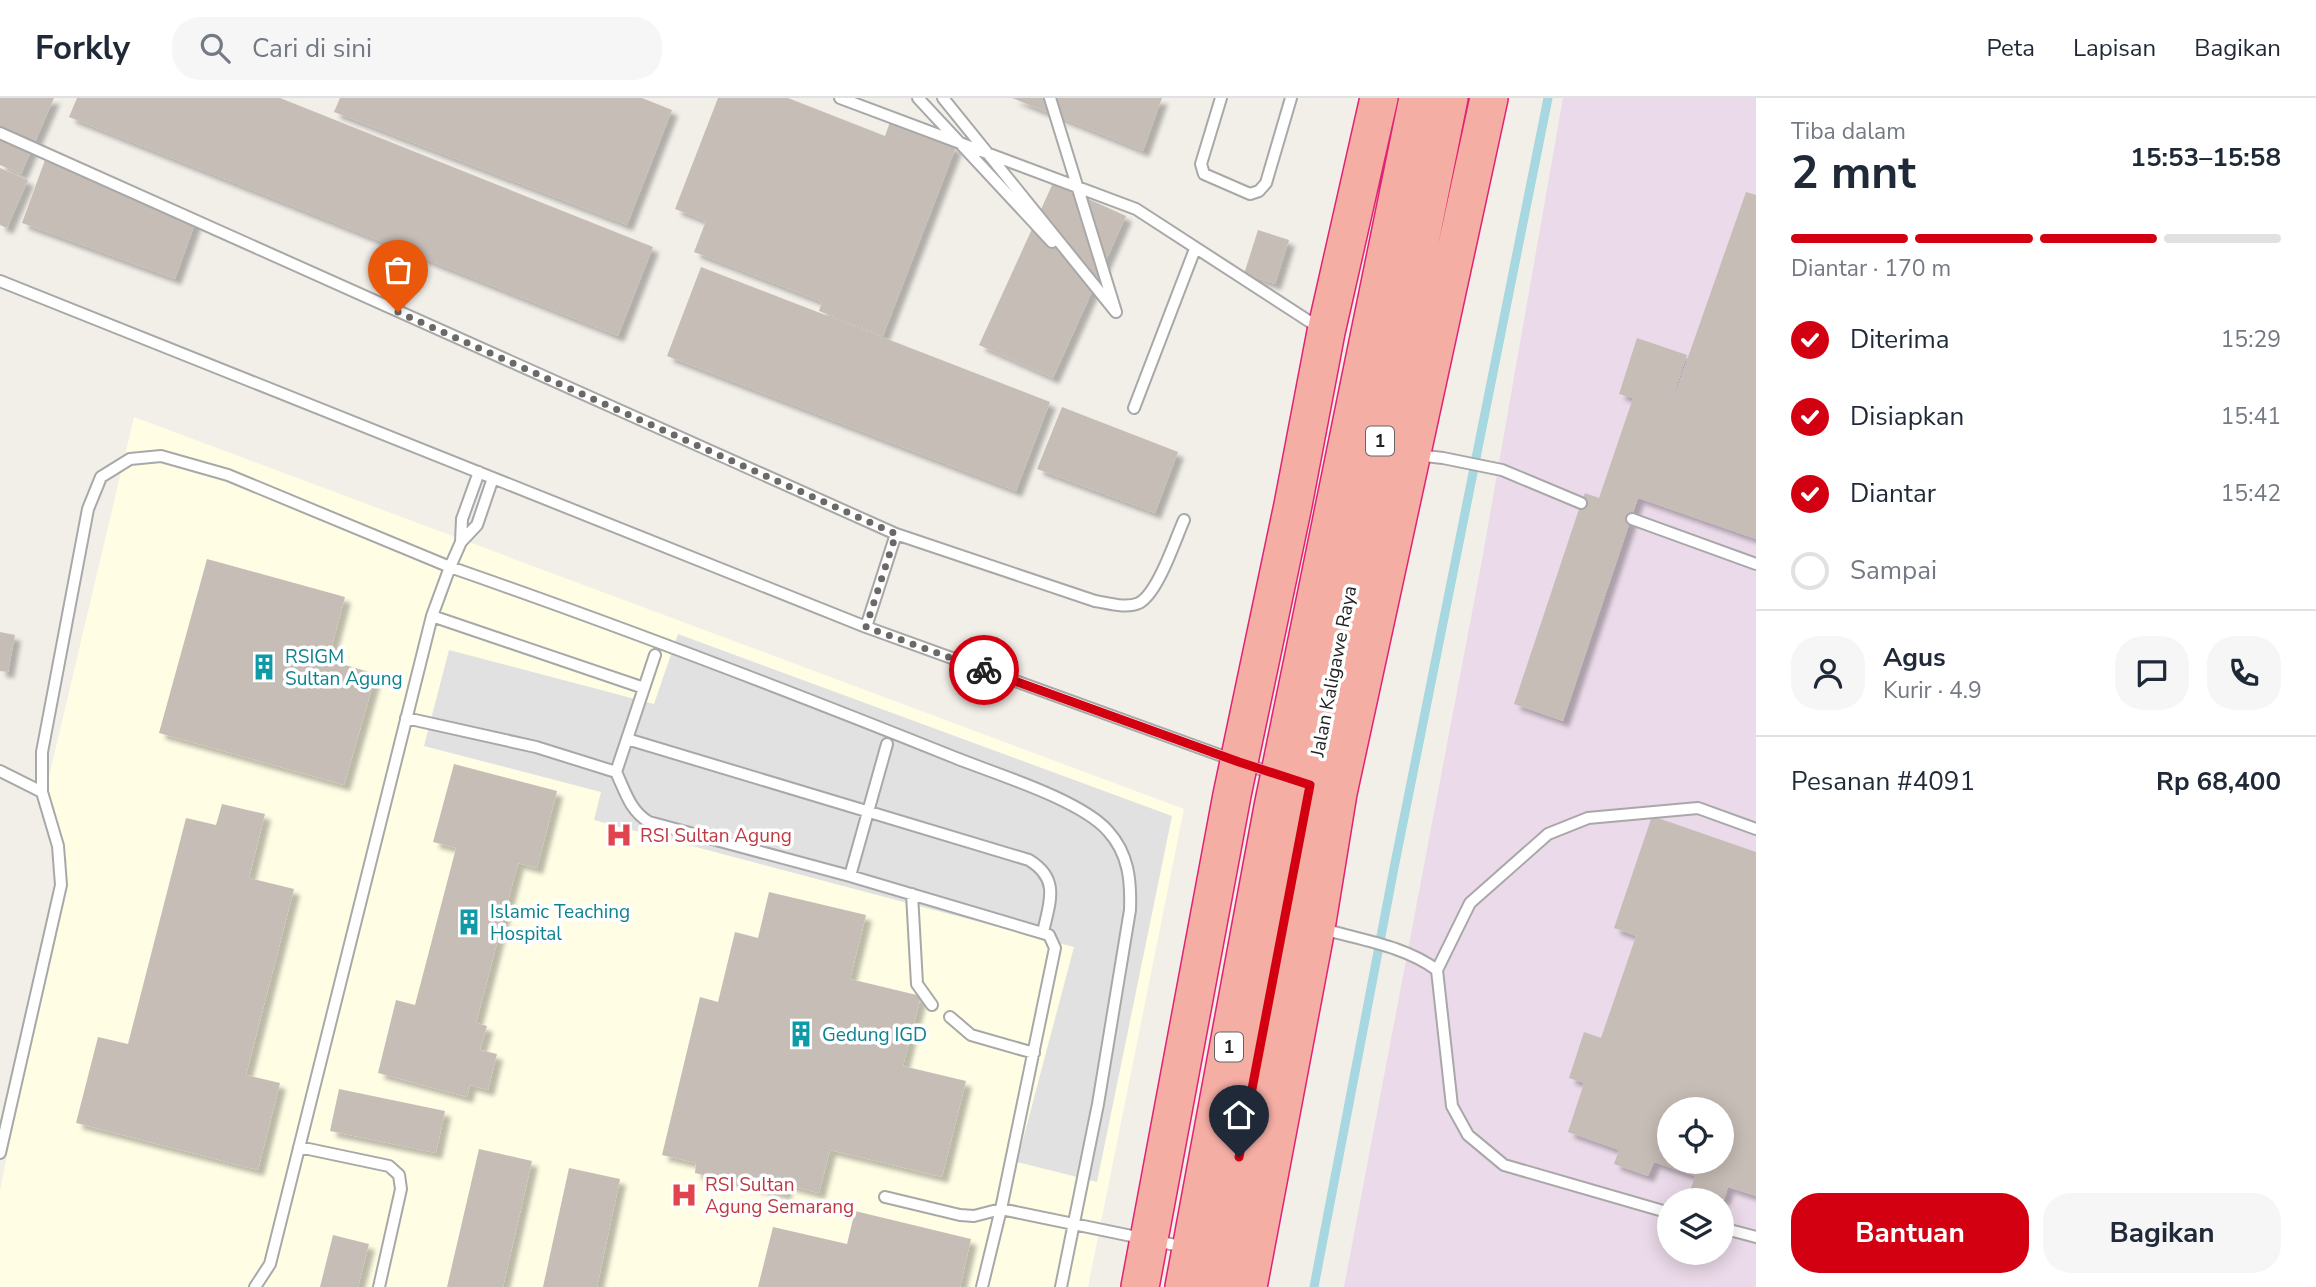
<!DOCTYPE html>
<html lang="id">
<head>
<meta charset="utf-8">
<style>
	body { margin:0; font-family:"Nunito Sans",sans-serif; background:#f6f6f7; color:#1f2937; height:100vh; display:flex; flex-direction:column; font-size:26px; white-space:nowrap }
	* { box-sizing:border-box; margin:0 }
	p { font-size:23px; color:#747a83 }
	.icon { flex:none; width:38px; height:38px; fill:none; stroke:currentColor; stroke-width:2; stroke-linecap:round; stroke-linejoin:round }
	.map { position:relative; flex:1; overflow:hidden }
	.side { display:flex; flex-direction:column; background:#fff; width:560px }
	.side>* { flex:none }
	.tools { position:absolute; left:1657px; top:999px; display:grid; gap:14px }
	.tools a { display:grid; place-items:center; width:77px; height:77px; border-radius:50%; background:#fff; box-shadow:0 4px 18px #0003; font-size:35px }
	.pin { position:absolute; display:grid; place-items:center; width:60px; height:60px; color:#fff; margin:-72px -30px; border-radius:50% 50% 50% 0; rotate:-45deg; box-shadow:0 0 7px #0007 }
	.pin .icon { rotate:45deg }
	.courier { position:absolute; display:grid; place-items:center; width:70px; height:70px; margin:-35px; border:5px solid #d30012; border-radius:50%; background:#fff; color:#222; box-shadow:0 2px 9px #0007 }
	.head em { font-style:normal; font-weight:700 }
	.head div { display:flex; flex-direction:column-reverse }
	.head { display:flex; align-items:center; justify-content:space-between; height:119px; padding:0 35px }
	h1 { font-size:46px; font-weight:700; line-height:52px }
	.bar { display:grid; grid-template-columns:repeat(4,1fr); gap:10px 7px; align-content:center; height:84px; padding:0 35px }
	.bar i { height:9px; border-radius:5px; background:#e0e1e3 }
	.bar .selected { background:#d30012 }
	.bar p { grid-column:span 4 }
	.line { display:flex; align-items:center; gap:18px; padding:0 35px; border-top:2px solid #e0e1e3 }
	.line div { flex:1 }
	.round { display:grid; place-items:center; flex:none; width:74px; height:74px; border-radius:28px; background:#f6f6f7 }
	ol { padding:0 35px; list-style:none }
	li { display:flex; align-items:center; gap:21px; height:77px }
	li p { margin-inline-start:auto }
	li .icon { padding:7px; border-radius:50%; background:#d30012; color:#fff; stroke-width:4 }
	li:last-child { color:#747a83 }
	li i { width:38px; height:38px; border:4px solid #e0e1e3; border-radius:50% }
	.cta { display:flex; gap:14px; margin-top:auto; padding:14px 35px }
	.cta a { flex:1; height:80px; border-radius:28px; background:#d30012; color:#fff; font-size:28px; font-weight:700; line-height:80px; text-align:center }
	.cta a+a { background:#f6f6f7; color:#1f2937 }
	header { display:flex; align-items:center; gap:42px; box-sizing:border-box; height:98px; padding:0 35px; background:#fff; border-bottom:2px solid #e0e1e3 }
	header strong { font-size:33px }
	nav { display:flex; gap:38px; margin-inline-start:auto; font-size:24px }
	.search { width:490px; height:63px; background:#f6f6f7; display:flex; align-items:center; gap:18px; box-sizing:border-box; padding:0 24px; border-radius:28px; color:#747a83; font-size:26px }
	main { display:flex; flex:1; min-height:0 }
	.map>svg:first-child { display:block }
</style>
</head>
<body>
<header>
<strong>Forkly</strong>
<div class="search"><svg class="icon" aria-label="search" viewBox="0 0 24 24"><circle cx="10" cy="10" r="6"/><path d="M15 15l6 6"/></svg>Cari di sini</div>
<nav><a>Peta</a><a>Lapisan</a><a>Bagikan</a></nav>
</header>
<main>
<div class="map">
<svg width="1756" height="1189" viewBox="0 0 1756 1189">
	<defs>
		<filter id="shadow"><feDropShadow dx="6" dy="6" stdDeviation="2" flood-color="#0004"/></filter>
	</defs>
	<rect width="100%" height="100%" fill="#f2eee8"/>
	<path fill="#ebdae9" fill-rule="evenodd" d="M1563,0h193v1189h-412l138,-727zM1670,1012h52v52h-52zM1670,1102h52v53h-52z"/>
	<path fill="#fffde4" d="M134,319l1050,392 -96,478h-1088v-97l67,-329 -20,-76z"/>
	<path fill="#e1e1e1" d="M678,536l494,182 -75,366 -80,-20 57,-215 -480,-127 7,-28 -177,-46 25,-96 205,54z"/>
	<g fill="none" stroke-linecap="round" stroke-linejoin="round">
		<path stroke="#a7d8e1" stroke-width="9" d="M1314,1189l80,-419 154,-770"/>
	</g>
	<path fill="#c7bdb7" fill-rule="evenodd" filter="url(#shadow)" d="M0,0h54l-33,76 -21,-9z
		M77,0h203l373,149 -35,89 -549,-219z
		M340,0h302l30,12 -45,115 -293,-113z
		M718,0h70l97,38 5,-14 66,25 -73,189 -64,-25 3,-9 -128,-50 12,-31 -31,-12z
		M1012,0h150l-19,53z
		M45,62l153,55 -23,64 -153,-56z
		M0,70l28,12 -21,48 -7,-3z
		M1053,85l73,33 -73,162 -74,-33z
		M1746,94l10,3v344l-118,-41 -75,223 -49,-17 67,-201 4,-10 14,5 34,-100 -14,-4 18,-56 50,17 -33,99z
		M1258,132l31,10 -14,44 -31,-10z
		M701,169l349,135 -34,89 -349,-135z
		M1062,309l116,45 -23,61 -118,-44z
		M207,461l138,38 -17,63 48,14 -32,111 -185,-52z
		M0,534l15,3 -7,37 -8,-1z
		M454,666l103,27 -20,77 -19,-5 -42,160 11,3 -7,24 17,4 -9,36 -18,-5 -3,12 -89,-24 18,-73 19,5 41,-157 -23,-6z
		M222,706l43,10 -16,64 45,11 -48,186 34,8 -22,87 -182,-47 22,-86 30,7 58,-226 30,7z
		M1652,718l104,36v344l-28,-9 -4,13 -34,-9 5,-15 -41,-14 -6,14 -34,-12 5,-14 -51,-18 16,-49 -15,-5 15,-46 17,6 35,-102 -22,-8zM1670,1012h52v52h-52z
		M769,794l97,23 -16,64 71,17 -18,70 63,15 -24,96 -112,-27 -11,43 -32,-8 -2,9 -90,-21 1,-10 -34,-8 38,-158 18,5 17,-70 23,6z
		M339,991l106,22 -9,42 -106,-22z
		M479,1051l53,12 -29,126h-56z
		M569,1070l51,11 -23,108h-54z
		M855,1113l116,28 -11,48h-202l15,-60 74,17z
		M333,1137l36,9 -11,43h-38z"/>
	<g fill="none" stroke-linecap="round" stroke-linejoin="round">
		<g stroke="#a8a8a8" stroke-width="14">
			<path id="service" d="M840,0l296,111 185,120
				M918,0l134,144
				M943,0l173,214 -66,-214
				M1221,0l-20,66 3,10 46,20 9,-3 7,-8 25,-85
				M0,35l896,401 199,67c13,2 31,8 44,2 19,-10 36,-63 45,-83
				M0,183l866,346 373,135 36,12
				M1134,310l61,-159
				M1416,357l27,3 59,12 79,33
				M1632,421l124,45
				M461,444l16,-17 16,-47
				M432,518l212,72
				M866,529l30,-93
				M406,620l130,29 80,25c9,19 14,39 33,50l201,54 199,59 6,13 -54,261 -19,78
				M627,641l402,121c31,19 21,41 14,72
				M0,673l42,21
				M616,674l39,-117
				M850,778l37,-132
				M912,796l5,90 15,21
				M1323,831c38,11 82,17 114,41l15,136 16,29 36,30 166,48
				M1437,872l33,-67 78,-69 40,-16 110,-10 58,21
				M950,919l21,18 63,18
				M299,1049l90,19 10,9 2,14 -22,98
				M0,1055l61,-268 -3,-39 -16,-54v-40l46,-243 13,-32 29,-18 31,-3 67,19 222,92 11,-25 1,-23 17,-47
				M885,1099l75,18 14,1 27,-7 184,38
				M1722,1130l34,9
				M255,1189l15,-23 162,-648 18,-49c170,59 339,124 506,191 40,16 125,42 152,73 21,23 23,50 22,79l-32,194 -37,183"/>
		</g>
		<g stroke="#e22274" stroke-width="40">
			<path id="trunk" d="M1140,1189l92,-492 61,-290 33,-173 53,-234
				M1184,1189l89,-480 145,-709
				M1214,1189l96,-502 139,-687
				M1248,1189l68,-359 22,-135 151,-695"/>
		</g>
		<use href="#service" stroke="#fff" stroke-width="10"/>
		<use href="#trunk" stroke="#f5aea4" stroke-width="37"/>
	</g>
	<g fill="none" stroke-linecap="round" stroke-linejoin="round">
		<path stroke="#6a6967" stroke-width="7" stroke-dasharray="0 12.6" d="M398,214l498,222 -30,93 118,43"/>
		<path stroke="#d30012" stroke-width="9" d="M984,572l255,92 71,23 -71,372"/>
	</g>
	<defs>
		<g id="building-bare" transform="scale(2.1)"><path d="M-4-6H4V6H1V3H-1V6H-4ZM-2.5-4.3h1.7v1.8h-1.7ZM.8-4.3h1.7v1.8H.8ZM-2.5-1h1.7V.8h-1.7ZM.8-1h1.7V.8H.8Z" fill="#0f9aa8" stroke="#fff" stroke-width="2.5" paint-order="stroke"/></g>
		<g id="hospital-bare" transform="scale(2.1)"><path d="M-5-5h3v3.5h4V-5h3V5h-3V1.5h-4V5h-3Z" fill="#e0444e" stroke="#fff" stroke-width="2.5" paint-order="stroke"/></g>
	</defs>
	<g fill-rule="evenodd">
		<use href="#building-bare" x="264" y="569"/>
		<use href="#hospital-bare" x="619" y="737"/>
		<use href="#building-bare" x="469" y="824"/>
		<use href="#building-bare" x="801" y="936"/>
		<use href="#hospital-bare" x="684" y="1097"/>
	</g>
	<g text-anchor="middle" stroke-width="7" stroke-linejoin="round" paint-order="stroke">
		<g fill="#fff" stroke="#646464" stroke-width="2">
			<rect x="1366" y="328.5" width="28" height="29" rx="5"/>
			<rect x="1215" y="934.5" width="28" height="29" rx="5"/>
		</g>
		<g font-size="18" font-weight="bold" fill="#212121">
			<text x="1380" y="349">1</text>
			<text x="1229" y="955">1</text>
		</g>
		<g font-size="19" fill="#0d838f" stroke="#fff" text-anchor="start">
			<text x="285" y="565">RSIGM<tspan x="285" dy="22">Sultan Agung</tspan></text>
			<text x="490" y="820">Islamic Teaching<tspan x="490" dy="22">Hospital</tspan></text>
			<text x="822" y="943">Gedung IGD</text>
		</g>
		<g font-size="19" fill="#212121" stroke="#fff">
			<text transform="translate(1333 573) rotate(-79)" y="7">Jalan Kaligawe Raya</text>
		</g>
		<g font-size="19" fill="#be3a42" stroke="#fff" text-anchor="start">
			<text x="640" y="744">RSI Sultan Agung</text>
			<text x="705" y="1093">RSI Sultan<tspan x="705" dy="22">Agung Semarang</tspan></text>
		</g>
	</g>
</svg>
<div class="tools">
<a><svg class="icon" aria-label="locate" viewBox="0 0 24 24"><circle cx="12" cy="12" r="6"/><path d="M12 2v4M12 18v4M2 12h4M18 12h4"/></svg></a>
<a><svg class="icon" aria-label="layers" viewBox="0 0 24 24"><path d="M12 4l9 5-9 5-9-5zM3 14l9 5 9-5"/></svg></a>
</div>
<div class="pin" style="left:398px;top:214px;background:#ea580c"><svg class="icon" aria-label="bag" viewBox="0 0 24 24"><path d="M5 8h14l-1 12H6zM9 8a3 3 0 0 1 6 0"/></svg></div>
<div class="pin" style="left:1239px;top:1059px;background:#1f2937"><svg class="icon" aria-label="home" viewBox="0 0 24 24"><path d="M3 11l9-7 9 7M6 9v11h12V9"/></svg></div>
<div class="courier" style="left:984px;top:572px"><svg class="icon" aria-label="bike" viewBox="0 0 24 24"><circle cx="6" cy="16" r="4"/><circle cx="18" cy="16" r="4"/><path d="M6 16l4-8h5l3 8M10 8l3 8H6M13 5h3"/></svg></div>
</div>
<section class="side">
<div class="head"><div><h1>2 mnt</h1><p>Tiba dalam</p></div><em>15:53–15:58</em></div>
<div class="bar"><i class="selected"></i><i class="selected"></i><i class="selected"></i><i></i><p>Diantar · 170 m</p></div>
<ol>
<li><svg class="icon" aria-label="check" viewBox="0 0 24 24"><path d="M5 12l5 5 9-10"/></svg>Diterima<p>15:29</p></li>
<li><svg class="icon" aria-label="check" viewBox="0 0 24 24"><path d="M5 12l5 5 9-10"/></svg>Disiapkan<p>15:41</p></li>
<li><svg class="icon" aria-label="check" viewBox="0 0 24 24"><path d="M5 12l5 5 9-10"/></svg>Diantar<p>15:42</p></li>
<li><i></i>Sampai</li>
</ol>
<div class="line" style="height:126px"><a class="round"><svg class="icon" aria-label="person" viewBox="0 0 24 24"><circle cx="12" cy="8" r="4"/><path d="M4 21q1-7 8-7t8 7"/></svg></a><div><b>Agus</b><p>Kurir · 4.9</p></div><a class="round"><svg class="icon" aria-label="chat" viewBox="0 0 24 24"><path d="M4 5h16v11H9l-5 4z"/></svg></a><a class="round"><svg class="icon" aria-label="phone" viewBox="0 0 24 24"><path d="M5 4h4l2 5-3 2q2 4 5 5l2-3 5 2v4C11 20 4 13 5 4z"/></svg></a></div>
<div class="line" style="height:91px"><div>Pesanan #4091</div><b>Rp 68,400</b></div>
<div class="cta"><a>Bantuan</a><a>Bagikan</a></div>
</section>
</main>
</body>
</html>
